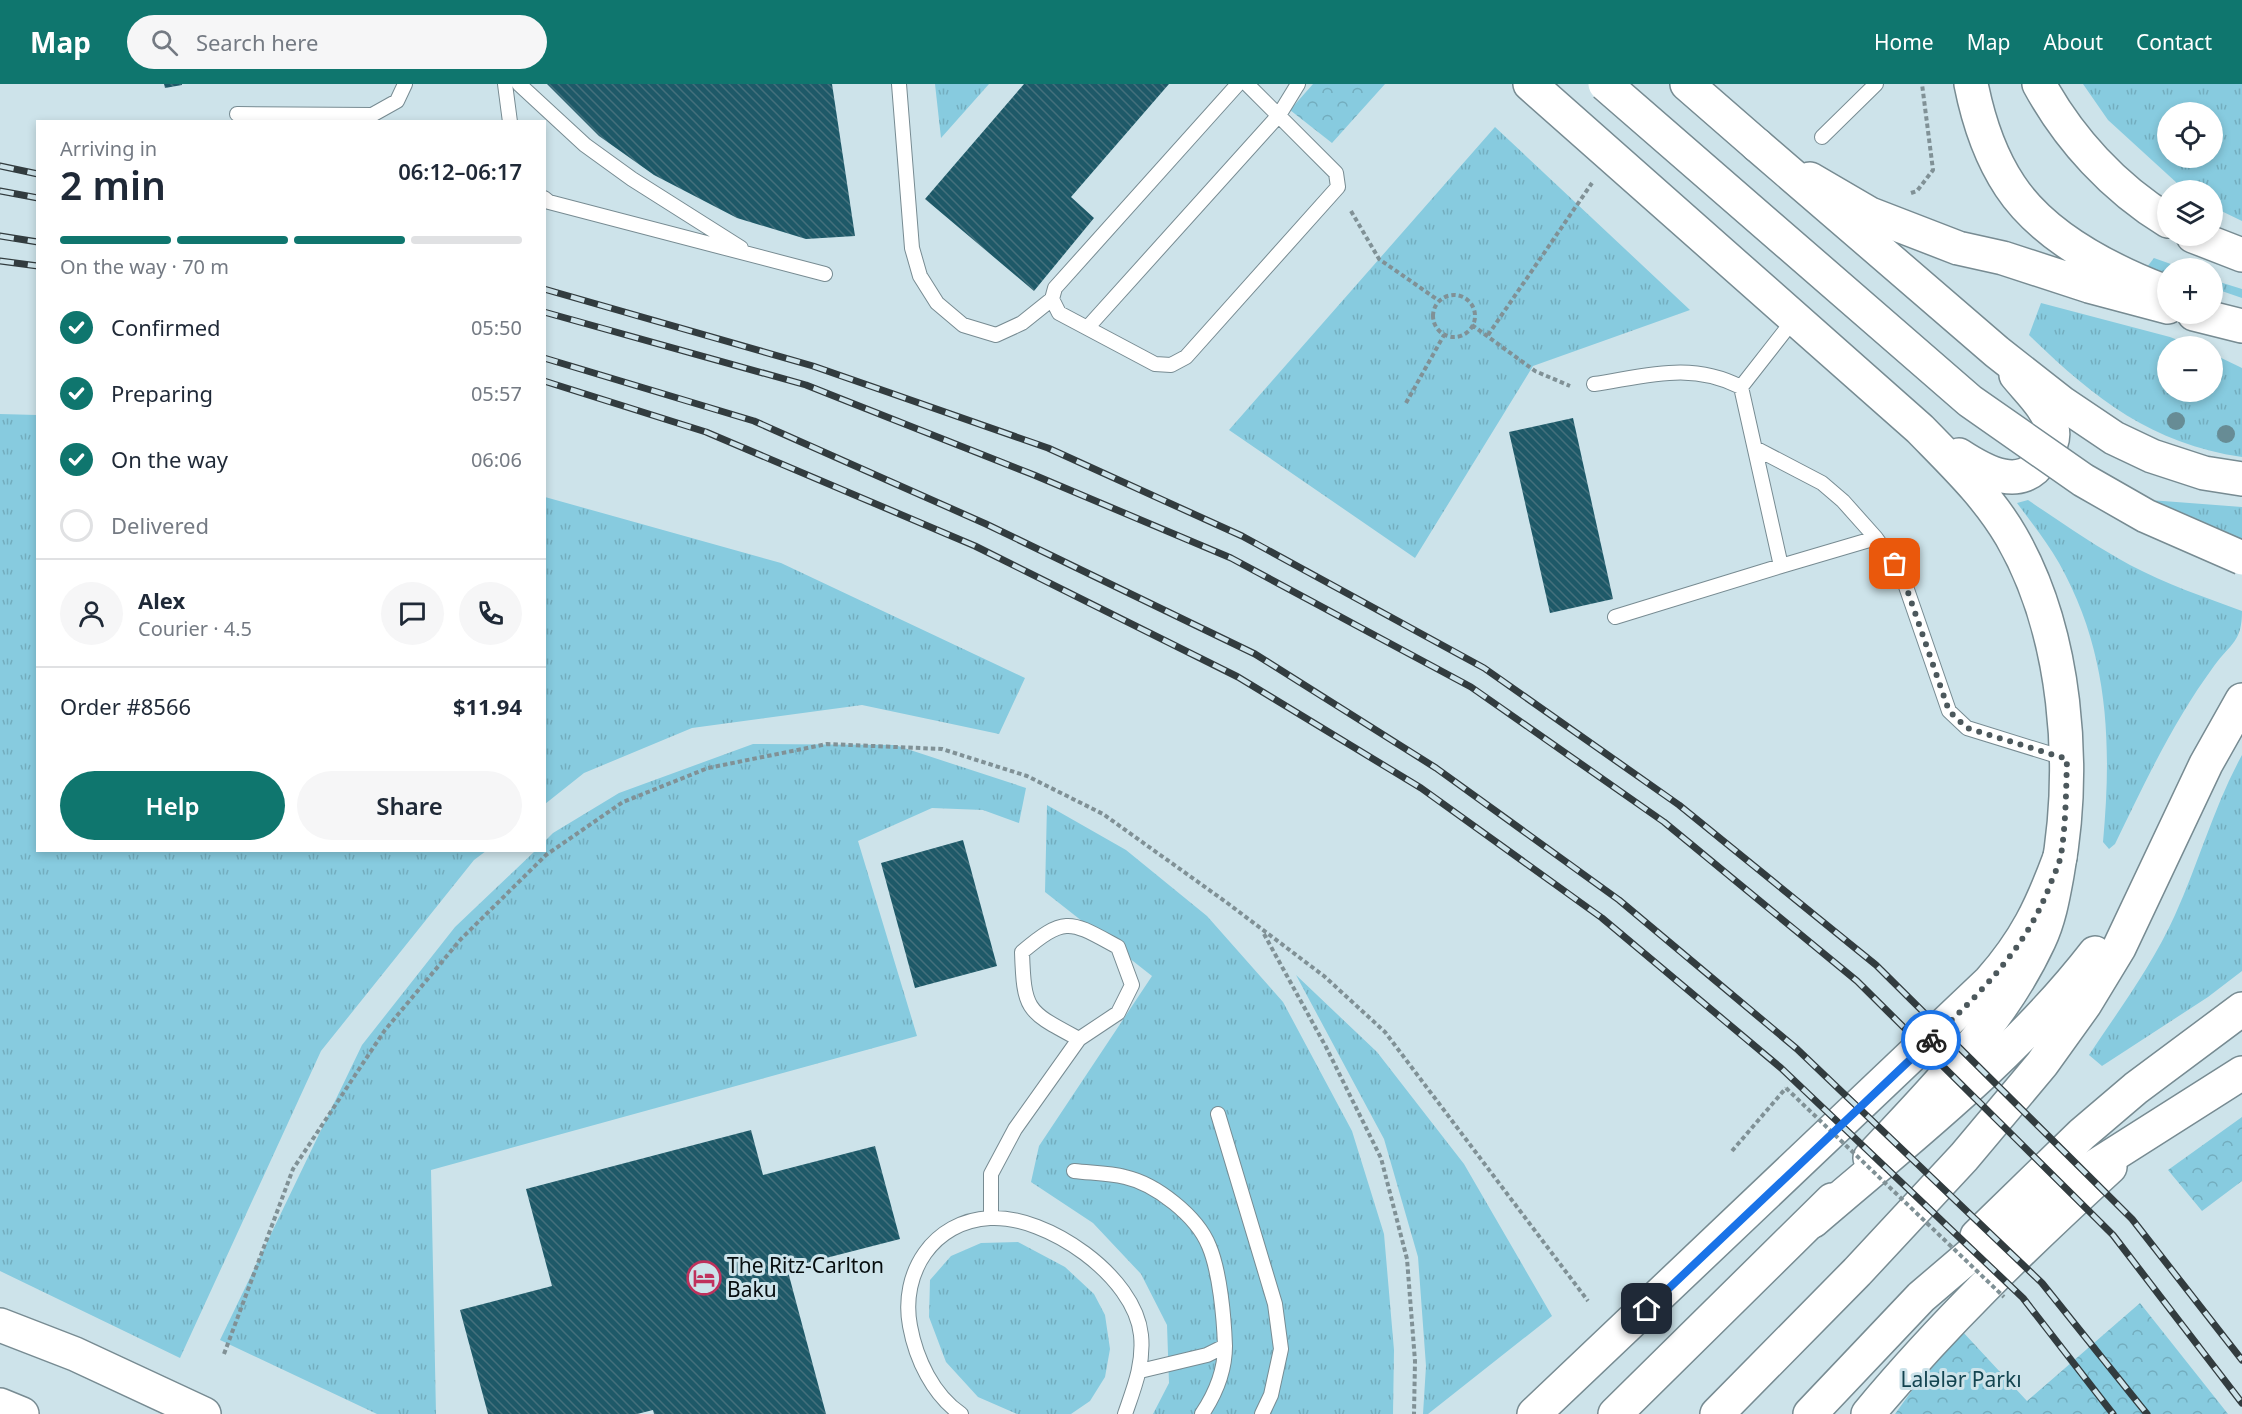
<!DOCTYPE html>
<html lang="en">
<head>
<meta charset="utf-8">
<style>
	body { margin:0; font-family:"Noto Sans",sans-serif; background:#f6f6f7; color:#1f2937; height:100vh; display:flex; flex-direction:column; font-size:22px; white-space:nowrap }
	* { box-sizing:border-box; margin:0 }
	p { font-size:20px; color:#747a83 }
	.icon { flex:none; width:33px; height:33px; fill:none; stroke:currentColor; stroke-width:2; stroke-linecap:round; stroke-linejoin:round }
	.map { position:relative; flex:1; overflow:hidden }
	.sheet { position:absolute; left:36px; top:36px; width:510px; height:732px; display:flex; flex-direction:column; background:#fff; border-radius:0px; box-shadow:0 3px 9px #0003 }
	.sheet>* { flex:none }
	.controls { position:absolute; left:2157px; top:18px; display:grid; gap:12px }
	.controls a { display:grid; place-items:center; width:66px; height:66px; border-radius:50%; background:#fff; box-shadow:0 3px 9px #0003; font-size:30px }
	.pin { position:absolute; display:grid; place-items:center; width:51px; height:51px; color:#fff; margin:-26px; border-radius:12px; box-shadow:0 3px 9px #0006 }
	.courier { position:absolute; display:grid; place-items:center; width:60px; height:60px; margin:-30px; border:4px solid #1a73e8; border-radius:50%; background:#fff; color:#222; box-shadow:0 2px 8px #0007 }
	.head em { font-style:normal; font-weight:600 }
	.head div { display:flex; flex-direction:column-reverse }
	.head { display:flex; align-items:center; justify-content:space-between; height:102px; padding:0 24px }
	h1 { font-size:39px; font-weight:600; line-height:45px }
	.bar { display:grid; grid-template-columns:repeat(4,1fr); gap:9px 6px; align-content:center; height:72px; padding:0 24px }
	.bar i { height:8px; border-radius:4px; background:#e0e1e3 }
	.bar .on { background:#0f766e }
	.bar p { grid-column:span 4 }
	.line { display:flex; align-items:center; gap:15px; padding:0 24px; border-top:2px solid #e0e1e3 }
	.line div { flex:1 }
	.round { display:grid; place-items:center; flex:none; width:63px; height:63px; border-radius:32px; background:#f6f6f7 }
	ol { padding:0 24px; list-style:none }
	li { display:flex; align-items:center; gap:18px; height:66px }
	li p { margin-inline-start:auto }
	li .icon { padding:6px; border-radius:50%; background:#0f766e; color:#fff; stroke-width:4 }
	li:last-child { color:#747a83 }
	li i { width:33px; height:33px; border:3px solid #e0e1e3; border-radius:50% }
	.button { display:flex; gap:12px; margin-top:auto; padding:12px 24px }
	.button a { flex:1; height:69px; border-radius:36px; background:#0f766e; color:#fff; font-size:24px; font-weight:600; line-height:69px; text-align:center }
	.button a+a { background:#f6f6f7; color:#1f2937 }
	header { display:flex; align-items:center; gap:36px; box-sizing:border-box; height:84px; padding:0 30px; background:#0f766e; color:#fff }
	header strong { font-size:28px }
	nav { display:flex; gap:33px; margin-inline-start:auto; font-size:21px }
	.search { width:420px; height:54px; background:#f6f6f7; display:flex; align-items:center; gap:15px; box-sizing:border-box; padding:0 21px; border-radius:33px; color:#747a83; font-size:22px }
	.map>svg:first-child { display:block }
</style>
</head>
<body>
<header>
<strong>Map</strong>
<div class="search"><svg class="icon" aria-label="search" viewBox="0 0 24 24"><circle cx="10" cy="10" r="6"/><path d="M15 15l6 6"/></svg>Search here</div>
<nav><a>Home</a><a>Map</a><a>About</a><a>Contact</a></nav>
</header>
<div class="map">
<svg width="2242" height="1330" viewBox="0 0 2242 1330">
	<defs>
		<pattern id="grass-tufts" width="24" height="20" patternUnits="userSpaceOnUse" patternTransform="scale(1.5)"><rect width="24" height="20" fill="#87cbdf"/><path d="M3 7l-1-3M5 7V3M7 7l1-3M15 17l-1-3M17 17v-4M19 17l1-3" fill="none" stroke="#73adbe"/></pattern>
		<pattern id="forest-crowns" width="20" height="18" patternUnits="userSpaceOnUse" patternTransform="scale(1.5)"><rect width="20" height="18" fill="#87cbdf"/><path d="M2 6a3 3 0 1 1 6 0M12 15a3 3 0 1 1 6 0" fill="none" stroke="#73adbe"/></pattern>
		<pattern id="building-back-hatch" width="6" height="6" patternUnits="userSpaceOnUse" patternTransform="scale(1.5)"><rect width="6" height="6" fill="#1e5968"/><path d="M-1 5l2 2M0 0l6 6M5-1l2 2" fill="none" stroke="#44707c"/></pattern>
	</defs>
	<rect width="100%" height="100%" fill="#cde3ea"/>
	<path fill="url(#grass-tufts)" fill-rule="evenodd" d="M935,0h54l-48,54z
		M2083,0h159v137l-29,-14 -1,-17h-24l-10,-6 -70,-64zM2168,28h44v46h-44z
		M1495,43l195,183 -157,56 -118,192 -186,-128z
		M2154,174l28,10h-14l-1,6 -20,-7z
		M2213,196l29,9v9l-29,-10z
		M2041,219l129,34 23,9h-25v46h44l1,-38 29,14v89c-92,-14 -148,-59 -213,-122z
		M0,330l37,1 1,435 448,1 -12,9 -153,191 -141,307 -180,-87z
		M545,413l236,66 244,115 -26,56 -137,-29 -170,23 -108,45 -39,31z
		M2028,416c34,23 67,46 102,65 36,19 74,32 112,46 0,31 -11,32 -28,55 -41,56 -69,116 -99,178l-6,5 -6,-7c9,-99 6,-190 -44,-279 -12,-21 -28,-41 -42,-60z
		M2150,416l92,7v34z
		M753,660l142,1 131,43 -7,35 -36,-13 -51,-2 -74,33 59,195 -486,134 5,244h-59l-157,-74 142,-295 93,-118 80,-76 9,-1 1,-9 8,-8 66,-40z
		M2242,671v216l-34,26 -106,69 -13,-11c30,-45 64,-91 86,-140 24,-53 39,-109 67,-160z
		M1047,721l79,45 81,66 76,86 69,129 32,103 10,116 -1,64h-240l16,-31 -2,-58 -26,-51 -48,-51 -62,-41 8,-36 113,-170 -107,-84z
		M1296,891l81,77 87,112 88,152 -124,98h-5l3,-48 -8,-109 -34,-118z
		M1018,1158l47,25 29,27 11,21 5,34 -5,28 -15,24 -19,13h-54l-39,-17 -32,-35 -17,-45 1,-37 21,-24 30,-13z"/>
	<path fill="url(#forest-crowns)" d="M1313,0h72l-53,59 -42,-33z
		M2242,1033v64l-40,30 -34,-41z
		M2140,1219l88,111h-333l41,-57 26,-26 65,70z"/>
	<path fill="url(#building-back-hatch)" d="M164,0h18v1l-17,3z
		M547,0h285l23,152 -49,3 -69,-21 -83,-43 -55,-39z
		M1024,0h145l-98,113 23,21 -60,73 -109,-92z
		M1573,334l40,181 -63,14 -41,-181z
		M963,756l34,126 -82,22 -34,-125z
		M751,1046l12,45 112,-29 25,93 -113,29 39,146h-172l-1,-4 -16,4h-149l-28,-104 92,-24 -26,-97z"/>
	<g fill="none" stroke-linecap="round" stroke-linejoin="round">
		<g stroke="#778b92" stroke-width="16">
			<path id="lane" d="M505,0l5,38
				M519,0l66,61 47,34 109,69
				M899,0l13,164 8,28 17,27 26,22 33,10 26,-12 30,-24
				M1238,0l-183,204 -3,11 7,14 96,51 16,1 15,-8 152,-170 -2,-14 -89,-89
				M237,30l135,1 25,-14 8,-17
				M1822,53l54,-53
				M544,114l5,4 276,72
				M1088,243l191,-212 19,-31
				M1594,300c53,-8 97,-23 147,3
				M1755,364l67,35 21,18 33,37
				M1781,482l95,-28 26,37 47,136 18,17 100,31
				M1615,533l166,-51 -40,-179 54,-69
				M1218,1030l57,190 6,45 -10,46 -9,19
				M1074,1087c17,2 35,2 51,6 31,7 72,39 84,69 11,26 15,72 16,100l-18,9 -67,16
				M991,1134v-44l24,-45 64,-90 39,-26 14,-28 -14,-38c-48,-26 -52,-32 -96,5 2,60 5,59 57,87
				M961,1330c-28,-19 -45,-55 -51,-88 -10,-53 23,-105 80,-108 57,-3 145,58 151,117 3,29 -7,53 -16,79
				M1202,1330c14,-21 23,-42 23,-68"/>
		</g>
		<g stroke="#778b92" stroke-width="36">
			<path id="secondary" d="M1687,0l70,61
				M2039,0c30,55 75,104 129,137
				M2193,152l49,19"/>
		</g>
		<g stroke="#778b92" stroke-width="36">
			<path id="primary" d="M1530,0l390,345c33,34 67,66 91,107 56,97 66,231 46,339 -4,22 -8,45 -18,66 -39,84 -107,150 -169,217
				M1971,0c7,35 19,72 39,102 33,50 99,84 153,105
				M1810,95l60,35 88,34 45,10 86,28 79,21
				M2194,230l48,12
				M1959,371c26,17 63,38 84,3 6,-9 12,-18 9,-30 -4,-20 -23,-37 -36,-53
				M1977,1152l105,-102 54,-46 106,-79
				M0,1321l22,9
				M1615,1330l217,-214
				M1868,1330c74,-89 156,-168 242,-247"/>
		</g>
		<g stroke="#778b92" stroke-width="36">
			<path id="highway" d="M1757,61l240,207 65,51 52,35 38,18 52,17 38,6
				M1813,1137c99,-85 202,-165 282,-268
				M0,1241l75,29 129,60
				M1534,1330l456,-433c36,-41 51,-73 70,-124
				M1717,1330l140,-142 107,-115 78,-93 43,-60 34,-56 87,-184 36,-64
				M1810,1330l111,-117 68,-58 86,-60 167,-106"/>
		</g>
		<path stroke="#809196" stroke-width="4" stroke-dasharray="4.5 3" stroke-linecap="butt" d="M1911,109l6,-2 16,-21 -11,-86
			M1351,127l28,48 59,41
			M1433 232a21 21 0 1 1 42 0a21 21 0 1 1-42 0Z
			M1472,241l63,46 35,15
			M1488,251l104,-152
			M1406,319l38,-68
			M1264,850l62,113 55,111 26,101 8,102 -1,53
			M1732,1067l54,-63
			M224,1270l69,-185 92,-139 76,-91 85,-84 77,-53 85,-34 119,-24 115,5 85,27 76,38 123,88 98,74 61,56 203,269"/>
		<use href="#lane" stroke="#fff" stroke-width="14"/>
		<use href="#secondary" stroke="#fff" stroke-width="33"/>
		<use href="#primary" stroke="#fff" stroke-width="33"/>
		<use href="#highway" stroke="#fff" stroke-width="33"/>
		<g stroke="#323c3f" stroke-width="7">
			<path id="rail" d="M0,82l38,8
				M0,107l38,7
				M0,152l38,6
				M0,177l38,5
				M544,205l269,77 235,82 194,88 242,132 195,137 197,160 256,254 110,141
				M544,228l262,73 228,90 197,83 240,129 193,135 193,159 256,254 129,168
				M544,274l210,63 232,103 269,130 181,114 183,132 178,149 245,234 105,131
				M544,297l162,51 269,114 263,131 183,111 181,130 179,150 242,230 90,116"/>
		</g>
		<use href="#rail" stroke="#cde3ea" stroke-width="4.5" stroke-dasharray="14" stroke-linecap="butt"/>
		<g stroke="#778b92" stroke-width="36" stroke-linecap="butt">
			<path id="highway-bridge" d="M1605,0l365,317 113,79 63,36 96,42"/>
		</g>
		<path stroke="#809196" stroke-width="4" stroke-dasharray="4.5 3" stroke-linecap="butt" d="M1786,1004l218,209"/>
		<use href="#highway-bridge" stroke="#fff" stroke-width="33"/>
	</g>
	<g fill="#678c95">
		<circle cx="2176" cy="337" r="9"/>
		<circle cx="2226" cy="350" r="9"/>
	</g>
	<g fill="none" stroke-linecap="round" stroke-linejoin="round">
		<path stroke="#4c585c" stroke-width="6" stroke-dasharray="0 10.8" d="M1895,480l7,11 47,136 18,17 100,31c-1,32 -1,64 -6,96 -2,10 -7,20 -11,30 -24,64 -70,108 -119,155"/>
		<path stroke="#1a73e8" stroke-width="8" d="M1647,1225l284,-269"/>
	</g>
	<defs>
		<g id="hotel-ring" transform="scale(1.725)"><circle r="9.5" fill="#cde3ea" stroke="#c0315c" stroke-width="1.5"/><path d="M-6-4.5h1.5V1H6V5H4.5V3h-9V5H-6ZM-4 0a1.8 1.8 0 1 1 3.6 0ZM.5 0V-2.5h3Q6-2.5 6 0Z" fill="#c0315c"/></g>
	</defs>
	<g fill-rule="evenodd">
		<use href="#hotel-ring" x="704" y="1194"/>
	</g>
	<g text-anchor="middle" stroke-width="6" stroke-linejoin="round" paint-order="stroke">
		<g font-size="21" fill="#060d0f" stroke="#cde3ea" text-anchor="start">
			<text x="727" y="1189">The Ritz-Carlton<tspan x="727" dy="24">Baku</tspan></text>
		</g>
		<g font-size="21" fill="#134450" stroke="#cde3ea">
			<text x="1961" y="1303">Lalələr Parkı</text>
		</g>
	</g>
</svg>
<div class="controls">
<a><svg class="icon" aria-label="locate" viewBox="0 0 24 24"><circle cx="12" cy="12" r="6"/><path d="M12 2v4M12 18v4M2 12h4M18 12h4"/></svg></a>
<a><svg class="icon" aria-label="layers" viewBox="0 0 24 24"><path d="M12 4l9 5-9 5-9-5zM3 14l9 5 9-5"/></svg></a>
<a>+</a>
<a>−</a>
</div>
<div class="pin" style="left:1895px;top:480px;background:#ea580c"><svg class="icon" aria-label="bag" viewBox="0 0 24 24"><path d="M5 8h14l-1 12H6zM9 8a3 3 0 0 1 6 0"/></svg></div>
<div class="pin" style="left:1647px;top:1225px;background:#1f2937"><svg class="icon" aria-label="home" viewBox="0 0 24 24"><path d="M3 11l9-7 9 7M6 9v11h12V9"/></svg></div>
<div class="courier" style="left:1931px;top:956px"><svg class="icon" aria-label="bike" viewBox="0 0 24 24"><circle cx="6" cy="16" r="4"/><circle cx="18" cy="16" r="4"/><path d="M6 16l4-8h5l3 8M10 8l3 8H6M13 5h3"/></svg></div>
<section class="sheet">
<div class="head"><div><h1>2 min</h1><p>Arriving in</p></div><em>06:12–06:17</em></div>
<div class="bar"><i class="on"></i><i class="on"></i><i class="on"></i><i></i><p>On the way · 70 m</p></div>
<ol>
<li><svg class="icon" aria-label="check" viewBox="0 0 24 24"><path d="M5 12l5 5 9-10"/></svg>Confirmed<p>05:50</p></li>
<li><svg class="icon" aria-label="check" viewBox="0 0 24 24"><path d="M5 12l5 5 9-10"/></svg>Preparing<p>05:57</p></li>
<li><svg class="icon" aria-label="check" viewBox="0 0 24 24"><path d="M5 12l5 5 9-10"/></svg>On the way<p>06:06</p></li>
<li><i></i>Delivered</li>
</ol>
<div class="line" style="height:108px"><a class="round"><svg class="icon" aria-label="person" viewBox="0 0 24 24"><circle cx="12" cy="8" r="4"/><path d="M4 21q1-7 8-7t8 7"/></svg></a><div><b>Alex</b><p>Courier · 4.5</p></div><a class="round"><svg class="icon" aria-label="chat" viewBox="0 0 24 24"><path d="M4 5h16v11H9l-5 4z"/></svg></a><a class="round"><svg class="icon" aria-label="phone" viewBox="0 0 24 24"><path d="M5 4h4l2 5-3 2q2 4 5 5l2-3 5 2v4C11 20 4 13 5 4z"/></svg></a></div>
<div class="line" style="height:78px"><div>Order #8566</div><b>$11.94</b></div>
<div class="button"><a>Help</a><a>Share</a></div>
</section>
</div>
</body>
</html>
